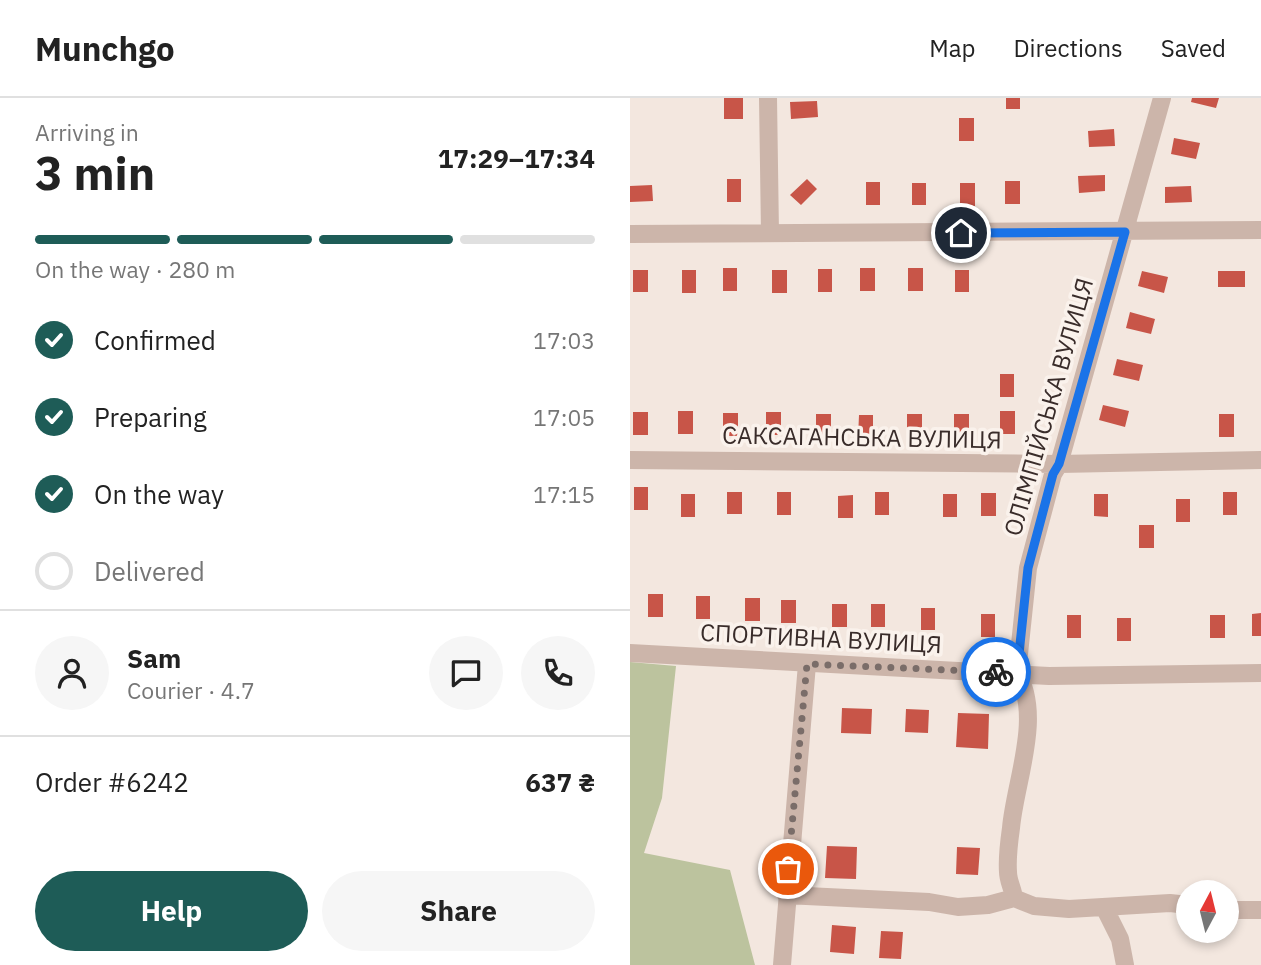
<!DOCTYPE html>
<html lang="en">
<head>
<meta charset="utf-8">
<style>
	body { margin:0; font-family:"IBM Plex Sans",sans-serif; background:#f6f6f6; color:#222; height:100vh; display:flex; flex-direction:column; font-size:26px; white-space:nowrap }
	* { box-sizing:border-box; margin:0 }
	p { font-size:23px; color:#767676 }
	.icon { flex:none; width:38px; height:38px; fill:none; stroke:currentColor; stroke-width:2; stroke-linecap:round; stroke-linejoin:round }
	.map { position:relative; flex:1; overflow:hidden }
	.drawer { display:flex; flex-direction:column; background:#fff; width:630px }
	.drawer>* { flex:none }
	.needle { width:46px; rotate:7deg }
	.buttons { position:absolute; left:546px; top:782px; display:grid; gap:14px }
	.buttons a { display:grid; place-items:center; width:63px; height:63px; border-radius:50%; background:#fff; box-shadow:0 4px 10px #0003; font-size:35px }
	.pin { position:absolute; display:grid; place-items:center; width:60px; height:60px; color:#fff; margin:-30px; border:4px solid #fff; border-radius:50%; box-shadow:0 2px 7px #0007 }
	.courier { position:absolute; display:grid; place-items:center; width:70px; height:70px; margin:-35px; border:5px solid #1a73e8; border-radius:50%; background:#fff; color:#222; box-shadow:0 2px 9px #0007 }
	.headline em { font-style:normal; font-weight:700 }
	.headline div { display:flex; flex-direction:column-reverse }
	.headline { display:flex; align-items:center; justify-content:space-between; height:119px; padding:0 35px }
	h1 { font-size:46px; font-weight:700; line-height:52px }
	.bar { display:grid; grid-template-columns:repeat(4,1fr); gap:10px 7px; align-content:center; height:84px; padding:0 35px }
	.bar i { height:9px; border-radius:5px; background:#e0e0e0 }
	.bar .active { background:#1e5c57 }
	.bar p { grid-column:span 4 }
	.line { display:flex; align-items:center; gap:18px; padding:0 35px; border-top:2px solid #e0e0e0 }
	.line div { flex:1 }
	.round { display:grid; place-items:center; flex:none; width:74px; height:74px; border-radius:37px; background:#f6f6f6 }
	ol { padding:0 35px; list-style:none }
	li { display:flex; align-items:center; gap:21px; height:77px }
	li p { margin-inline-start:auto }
	li .icon { padding:7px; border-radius:50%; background:#1e5c57; color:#fff; stroke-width:4 }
	li:last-child { color:#767676 }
	li i { width:38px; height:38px; border:4px solid #e0e0e0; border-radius:50% }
	.primary-button { display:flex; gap:14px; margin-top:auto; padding:14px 35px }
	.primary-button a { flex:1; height:80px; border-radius:42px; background:#1e5c57; color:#fff; font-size:28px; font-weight:700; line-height:80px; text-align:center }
	.primary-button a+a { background:#f6f6f6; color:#222 }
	header { display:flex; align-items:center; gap:42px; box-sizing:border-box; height:98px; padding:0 35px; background:#fff; border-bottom:2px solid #e0e0e0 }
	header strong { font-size:33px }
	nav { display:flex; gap:38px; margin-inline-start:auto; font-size:24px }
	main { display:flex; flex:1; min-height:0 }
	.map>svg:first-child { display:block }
</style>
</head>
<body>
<header>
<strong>Munchgo</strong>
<nav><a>Map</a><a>Directions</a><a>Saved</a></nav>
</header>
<main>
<section class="drawer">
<div class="headline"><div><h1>3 min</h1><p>Arriving in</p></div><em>17:29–17:34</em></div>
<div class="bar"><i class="active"></i><i class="active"></i><i class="active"></i><i></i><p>On the way · 280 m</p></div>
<ol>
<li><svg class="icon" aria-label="check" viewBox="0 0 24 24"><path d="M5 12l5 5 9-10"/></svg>Confirmed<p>17:03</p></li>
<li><svg class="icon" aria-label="check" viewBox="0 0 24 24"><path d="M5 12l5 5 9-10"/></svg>Preparing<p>17:05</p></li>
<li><svg class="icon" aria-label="check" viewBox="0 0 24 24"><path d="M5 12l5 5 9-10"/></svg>On the way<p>17:15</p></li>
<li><i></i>Delivered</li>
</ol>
<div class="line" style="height:126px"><a class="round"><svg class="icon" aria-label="person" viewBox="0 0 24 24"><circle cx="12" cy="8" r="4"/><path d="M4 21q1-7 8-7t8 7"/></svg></a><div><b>Sam</b><p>Courier · 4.7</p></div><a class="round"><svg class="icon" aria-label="chat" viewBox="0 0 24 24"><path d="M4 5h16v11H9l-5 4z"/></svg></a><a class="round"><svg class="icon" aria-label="phone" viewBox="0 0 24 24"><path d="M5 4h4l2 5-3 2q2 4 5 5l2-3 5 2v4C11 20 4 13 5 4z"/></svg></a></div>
<div class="line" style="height:91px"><div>Order #6242</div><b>637 ₴</b></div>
<div class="primary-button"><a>Help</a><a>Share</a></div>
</section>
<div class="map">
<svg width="631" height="867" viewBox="0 0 631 867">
	<rect width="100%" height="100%" fill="#f3e7df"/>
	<path fill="#bcc39e" d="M0,564l46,4 -14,132 -18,55 86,17 25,95h-125z"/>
	<path fill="#c85548" d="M94,0h19v21h-19z
		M376,0h14v11h-14z
		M562,0h27l-3,10 -25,-6z
		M187,3l1,16 -27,2 -1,-17z
		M329,20h15v23h-15z
		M484,31l1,17 -26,1 -1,-16z
		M544,40l26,5 -4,16 -25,-5z
		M475,77v16l-26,2 -1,-17z
		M97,81h14v23h-14z
		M177,81l10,10 -16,16 -11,-10z
		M375,83h15v23h-15z
		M236,84h14v23h-14z
		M282,85h14v22h-14z
		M330,85h15v23h-15z
		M22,87l1,16 -23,1v-16z
		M561,88l1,16 -27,1v-16z
		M93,170h14v23h-14z
		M230,170h15v23h-15z
		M278,170h15v23h-15z
		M188,171h14v23h-14z
		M3,172h15v22h-15z
		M52,172h14v23h-14z
		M142,172h15v23h-15z
		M325,172h14v22h-14z
		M512,173l26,6 -4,16 -26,-7z
		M588,173h27v16h-27z
		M500,214l25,7 -4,15 -25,-6z
		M487,261l26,6 -4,16 -26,-6z
		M370,276h14v23h-14z
		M473,307l26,6 -4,16 -26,-7z
		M48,313h15v23h-15z
		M370,313h15v23h-15z
		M3,314h15v23h-15z
		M136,314h15v23h-15z
		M93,315h15v23h-15z
		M186,316h15v23l-15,-1z
		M277,316h15v22h-15z
		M324,316h15v22h-15z
		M589,316h15v23h-15z
		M229,317h14v23h-15z
		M4,389h14v23h-14z
		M97,394h15v22h-15z
		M147,394h14v23h-14z
		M245,394h14v23h-14z
		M593,394h14v23h-14z
		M351,395h15v23h-15z
		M51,396h14v23h-14z
		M313,396h14v23h-14z
		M464,396h14v23l-14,-1z
		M223,397v23h-15v-22z
		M546,401h14v23h-14z
		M509,427h15v23h-15z
		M18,496h15v23h-15z
		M66,498h14v23h-14z
		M115,500h15v23h-15z
		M151,502h15v23h-15z
		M202,506h15v23h-15z
		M241,506h14v23h-14z
		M291,510h14v22h-14z
		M631,515v23h-9v-22z
		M351,516h14v23h-14z
		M437,517h14v23h-14z
		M580,517h15v23h-15z
		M487,520h14v23h-14z
		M212,610l30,1 -1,25 -30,-1z
		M276,611l23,1 -1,23 -23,-1z
		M328,615l31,1 -1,35 -32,-2z
		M197,748l30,1 -1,32 -31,-1z
		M327,749l23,1 -2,27 -22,-1z
		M202,827l24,2 -2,27 -24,-2z
		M251,833l22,1 -2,27 -22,-1z"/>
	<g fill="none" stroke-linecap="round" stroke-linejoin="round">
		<path stroke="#ccb5aa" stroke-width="18" d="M138,0l2,135
			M0,136l631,-4
			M0,362l429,4 202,-4
			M0,555l419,23 212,-3
			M156,797l143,7 29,5 30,-2 26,-7 20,8 35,3 101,-6 18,2
			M384,800c-1,-9 -6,-17 -6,-26 -1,-14 1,-30 3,-44 4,-46 32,-112 6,-155l11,-105 25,-94 6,-10 103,-366
			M474,809l16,32 5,26
			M597,812h34
			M152,867l25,-301"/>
	</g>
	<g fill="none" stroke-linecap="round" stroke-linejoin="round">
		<path stroke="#7a6d69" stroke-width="7" stroke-dasharray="0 12.6" d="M158,771l19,-205 189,8"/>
		<path stroke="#1a73e8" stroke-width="9" d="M331,135l164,-1 -66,232 -6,10 -25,94 -11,105 -21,-1"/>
	</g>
	<g text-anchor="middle" stroke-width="7" stroke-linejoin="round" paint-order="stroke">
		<g font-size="24" fill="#392c2a" stroke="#faf2ec">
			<text transform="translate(419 309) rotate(-74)" y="8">ОЛІМПІЙСЬКА ВУЛИЦЯ</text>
			<text transform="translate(232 340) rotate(1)" y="8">САКСАГАНСЬКА ВУЛИЦЯ</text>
			<text transform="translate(191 541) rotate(3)" y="8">СПОРТИВНА ВУЛИЦЯ</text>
		</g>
	</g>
</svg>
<div class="buttons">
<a><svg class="needle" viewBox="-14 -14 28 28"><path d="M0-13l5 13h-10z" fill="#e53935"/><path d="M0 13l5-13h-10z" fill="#767676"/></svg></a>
</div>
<div class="pin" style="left:158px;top:771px;background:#ea580c"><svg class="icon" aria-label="bag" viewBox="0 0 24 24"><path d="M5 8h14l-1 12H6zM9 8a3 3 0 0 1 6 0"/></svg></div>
<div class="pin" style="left:331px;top:135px;background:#1f2937"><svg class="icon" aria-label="home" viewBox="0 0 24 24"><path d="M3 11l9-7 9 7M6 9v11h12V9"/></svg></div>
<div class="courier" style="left:366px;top:574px"><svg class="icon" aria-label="bike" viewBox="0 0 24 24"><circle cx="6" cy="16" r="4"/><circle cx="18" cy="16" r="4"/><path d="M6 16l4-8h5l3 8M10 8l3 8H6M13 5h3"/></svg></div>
</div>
</main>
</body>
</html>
